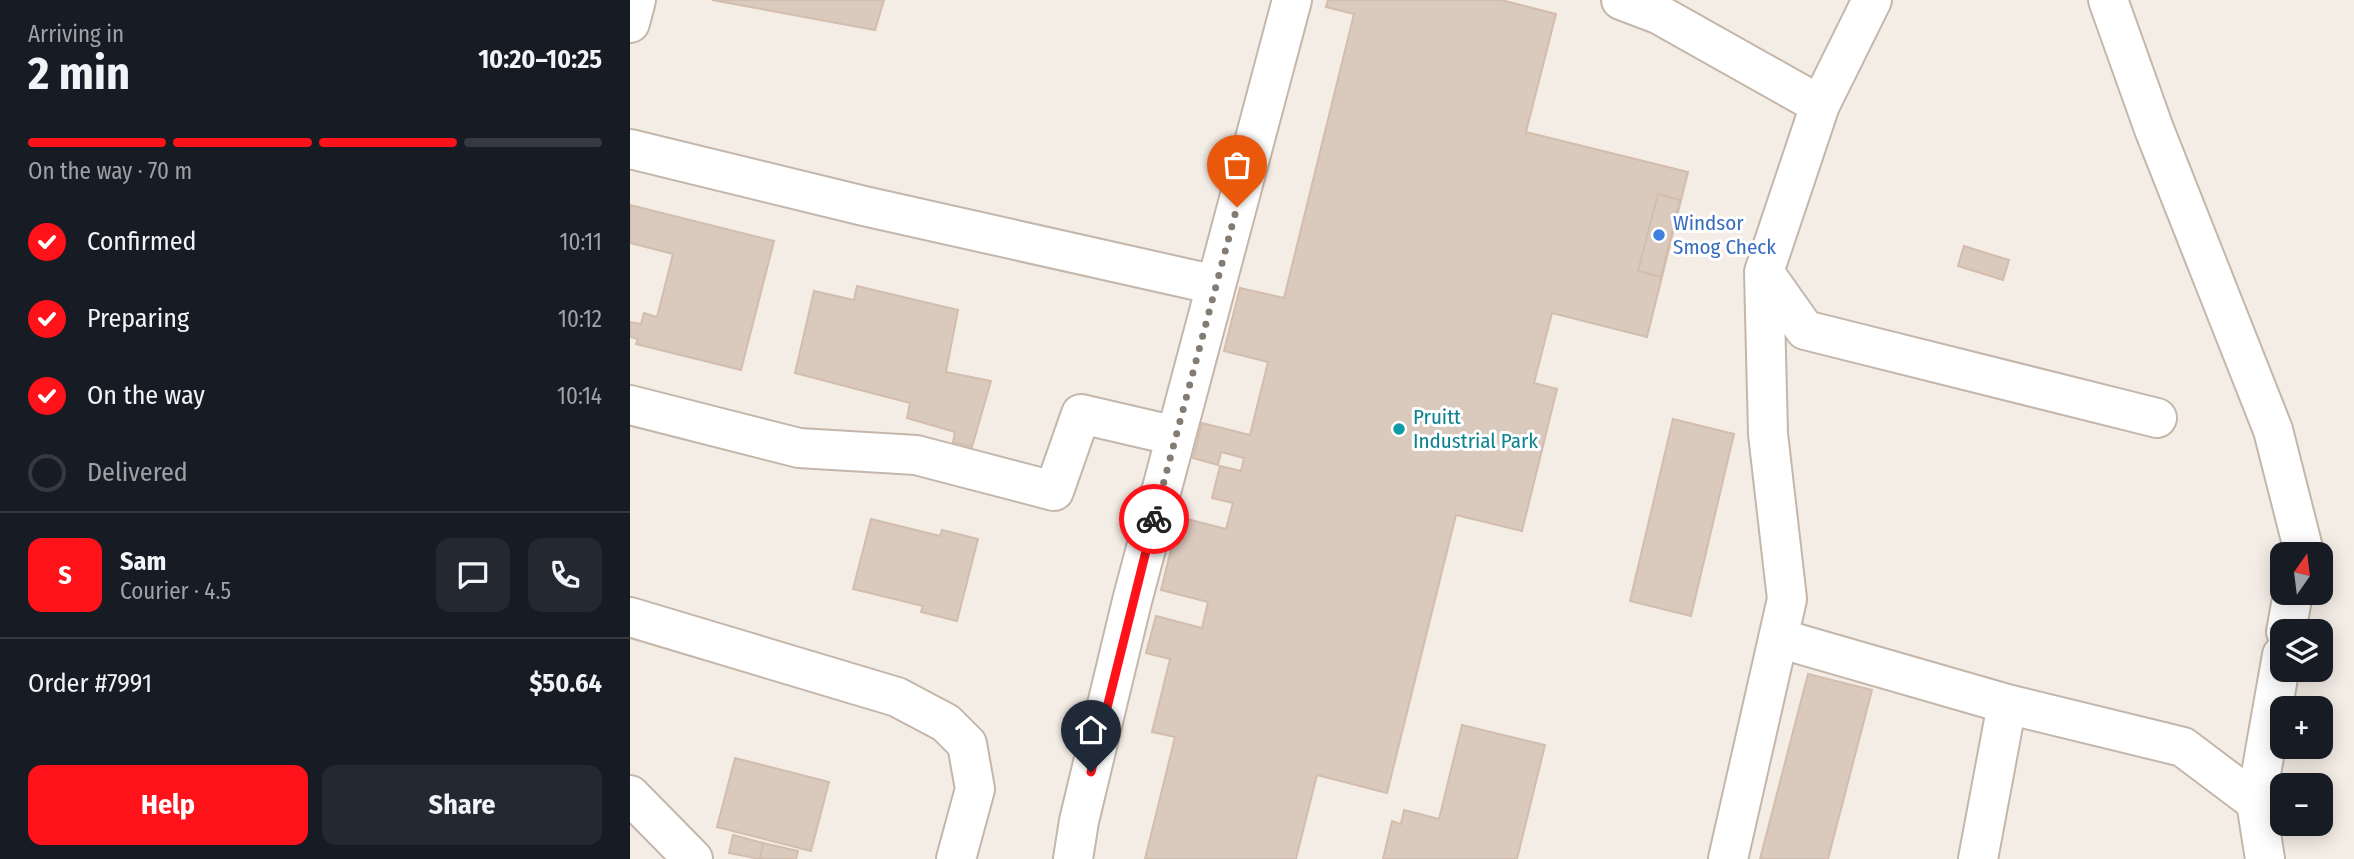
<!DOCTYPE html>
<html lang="en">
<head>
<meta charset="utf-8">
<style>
	body { margin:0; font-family:"Fira Sans Condensed",sans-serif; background:#242831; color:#f1f3f6; height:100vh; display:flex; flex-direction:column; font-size:26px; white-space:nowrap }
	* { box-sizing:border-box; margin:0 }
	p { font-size:23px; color:#9ea1a6 }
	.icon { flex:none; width:38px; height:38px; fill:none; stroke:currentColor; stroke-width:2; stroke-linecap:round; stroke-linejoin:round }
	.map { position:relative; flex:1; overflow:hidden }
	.sheet { display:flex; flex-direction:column; background:#171b24; width:630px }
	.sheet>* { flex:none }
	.needle { width:46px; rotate:14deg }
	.buttons { position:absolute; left:1640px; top:542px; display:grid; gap:14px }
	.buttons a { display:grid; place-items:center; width:63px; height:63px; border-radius:14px; background:#171b24; box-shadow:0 4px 18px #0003; font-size:35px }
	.pin { position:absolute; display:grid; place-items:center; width:60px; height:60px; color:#fff; margin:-72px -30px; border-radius:50% 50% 50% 0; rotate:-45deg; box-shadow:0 0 7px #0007 }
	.pin .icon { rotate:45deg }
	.courier { position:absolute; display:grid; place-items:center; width:70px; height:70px; margin:-35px; border:5px solid #ff1219; border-radius:50%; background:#fff; color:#222; box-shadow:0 2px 9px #0007 }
	.headline em { font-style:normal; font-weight:700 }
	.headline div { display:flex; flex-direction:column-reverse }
	.headline { display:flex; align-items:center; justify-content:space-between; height:119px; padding:0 28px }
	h1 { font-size:46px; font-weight:700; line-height:52px }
	.bar { display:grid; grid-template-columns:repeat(4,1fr); gap:10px 7px; align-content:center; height:84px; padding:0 28px }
	.bar i { height:9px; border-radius:5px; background:#363941 }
	.bar .active { background:#ff1219 }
	.bar p { grid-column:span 4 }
	.line { display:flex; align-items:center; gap:18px; padding:0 28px; border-top:2px solid #363941 }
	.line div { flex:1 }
	.round { display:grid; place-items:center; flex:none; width:74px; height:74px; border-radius:14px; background:#242831 }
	ol { padding:0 28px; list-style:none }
	li { display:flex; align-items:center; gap:21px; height:77px }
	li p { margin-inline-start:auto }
	li .icon { padding:7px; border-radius:50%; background:#ff1219; color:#fff; stroke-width:4 }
	li:last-child { color:#9ea1a6 }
	li i { width:38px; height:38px; border:4px solid #363941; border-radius:50% }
	.cta { display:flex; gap:14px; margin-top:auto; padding:14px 28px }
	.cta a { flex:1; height:80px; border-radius:14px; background:#ff1219; color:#fff; font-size:28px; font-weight:700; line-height:80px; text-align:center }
	.cta a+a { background:#242831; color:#f1f3f6 }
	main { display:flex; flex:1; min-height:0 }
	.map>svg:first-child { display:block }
</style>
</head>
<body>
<main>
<section class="sheet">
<div class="headline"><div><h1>2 min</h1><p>Arriving in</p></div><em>10:20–10:25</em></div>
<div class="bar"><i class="active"></i><i class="active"></i><i class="active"></i><i></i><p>On the way · 70 m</p></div>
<ol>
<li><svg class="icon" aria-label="check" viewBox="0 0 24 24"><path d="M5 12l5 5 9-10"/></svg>Confirmed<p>10:11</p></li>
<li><svg class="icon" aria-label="check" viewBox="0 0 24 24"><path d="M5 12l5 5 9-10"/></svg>Preparing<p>10:12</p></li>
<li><svg class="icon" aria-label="check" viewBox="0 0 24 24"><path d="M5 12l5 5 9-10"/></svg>On the way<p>10:14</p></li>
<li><i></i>Delivered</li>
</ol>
<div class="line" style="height:126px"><b class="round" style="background:#ff1219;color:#fff">S</b><div><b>Sam</b><p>Courier · 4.5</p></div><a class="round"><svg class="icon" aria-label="chat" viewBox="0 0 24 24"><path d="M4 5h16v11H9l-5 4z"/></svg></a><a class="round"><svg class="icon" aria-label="phone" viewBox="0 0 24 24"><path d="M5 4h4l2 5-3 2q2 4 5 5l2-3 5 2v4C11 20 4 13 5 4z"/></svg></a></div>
<div class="line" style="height:91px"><div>Order #7991</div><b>$50.64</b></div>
<div class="cta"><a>Help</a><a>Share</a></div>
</section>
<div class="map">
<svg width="1724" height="859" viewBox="0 0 1724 859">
	<rect width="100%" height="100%" fill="#f4ede6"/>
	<path fill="#dac9bd" stroke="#d3bdac" stroke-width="2" d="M82,0h172l-9,30z
		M698,0h173l55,14 -30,118 162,40 -41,165 -95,-24 -18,70 23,6 -35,142 -66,-16 -69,278 -70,-18 -21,84h-151l30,-122 -23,-5 18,-73 -24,-6 10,-37 46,12 6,-26 -47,-12 18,-73 47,12 7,-26 -21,-5 8,-32 21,5 3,-13 -23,-6 -3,13 -25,-7 9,-35 48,12 18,-73 -44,-11 16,-63 44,10 70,-284 -28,-7z
		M1028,194l22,6 -19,77 -23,-6z
		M0,205l144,36 -33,129 -105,-26 2,-5 -8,-2v-15l11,2 3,-11 13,4 16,-63 -43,-11z
		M1334,246l45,14 -6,20 -45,-14z
		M227,286l101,24 -12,62 45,9 -19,66 -19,-5 2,-10 -48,-14 3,-15 -115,-30 19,-82 40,9z
		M1043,419l61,15 -43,182 -61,-15z
		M241,519l69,17 2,-6 36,9 -21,82 -36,-9 2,-6 -70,-17z
		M1178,674l64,16 -44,169h-68z
		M832,725l83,20 -28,114h-134l9,-38 9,3 3,-14 35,9z
		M105,758l94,24 -18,69 -94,-24z
		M103,835l30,8 -3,16 -31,-6z
		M133,843l35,8 -2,8h-36z"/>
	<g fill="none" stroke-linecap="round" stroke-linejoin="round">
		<g stroke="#c4b6aa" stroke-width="42">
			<path id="minor" d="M991,0l37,14 162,91 -56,167 4,162 19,165 -59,260
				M1478,0l46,129 119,301 29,114 -2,11
				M0,23l6,-23
				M1190,105l52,-105
				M0,149l234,57 352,79
				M1134,272l41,58 352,88
				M0,405l169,43 117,7 138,36 27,-77 95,22
				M0,617l267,80 49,26 21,21 8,45 -19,70
				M1656,632l7,-39
				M1148,638l229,66
				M0,795l63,64
				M1626,802l26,-147
				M443,859l6,-38 53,-220 160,-601
				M1348,859l29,-155 176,43 73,55 9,57"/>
		</g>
		<use href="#minor" stroke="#fff" stroke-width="38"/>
	</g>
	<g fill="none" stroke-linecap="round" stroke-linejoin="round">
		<path stroke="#847b72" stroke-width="7" stroke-dasharray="0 12.6" d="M524,519l83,-312"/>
		<path stroke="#ff1219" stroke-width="9" d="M461,772l63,-253"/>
	</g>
	<circle fill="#3f7fe0" stroke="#fff" stroke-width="2.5" cx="1029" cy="235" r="7"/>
	<circle fill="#0f9aa8" stroke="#fff" stroke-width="2.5" cx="769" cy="429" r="7"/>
	<g text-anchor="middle" stroke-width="6" stroke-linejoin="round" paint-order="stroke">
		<g font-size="21" fill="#366cbe" stroke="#fff" text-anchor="start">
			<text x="1043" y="230">Windsor<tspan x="1043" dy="24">Smog Check</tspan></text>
		</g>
		<g font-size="21" fill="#0d838f" stroke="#fff" text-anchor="start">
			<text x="783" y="424">Pruitt<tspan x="783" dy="24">Industrial Park</tspan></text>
		</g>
	</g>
</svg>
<div class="buttons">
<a><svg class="needle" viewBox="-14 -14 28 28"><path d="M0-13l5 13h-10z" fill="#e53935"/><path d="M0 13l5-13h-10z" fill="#9ea1a6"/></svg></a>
<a><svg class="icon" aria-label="layers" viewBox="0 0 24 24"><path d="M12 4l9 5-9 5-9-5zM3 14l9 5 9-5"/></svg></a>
<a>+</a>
<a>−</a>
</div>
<div class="pin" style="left:607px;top:207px;background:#ea580c"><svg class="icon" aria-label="bag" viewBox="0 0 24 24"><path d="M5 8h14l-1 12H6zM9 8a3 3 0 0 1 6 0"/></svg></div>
<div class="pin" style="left:461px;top:772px;background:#1f2937"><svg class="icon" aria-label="home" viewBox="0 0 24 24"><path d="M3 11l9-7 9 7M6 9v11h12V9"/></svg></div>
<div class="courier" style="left:524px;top:519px"><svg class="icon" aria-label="bike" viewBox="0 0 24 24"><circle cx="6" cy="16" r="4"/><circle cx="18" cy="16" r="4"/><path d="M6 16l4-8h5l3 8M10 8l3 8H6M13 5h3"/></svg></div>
</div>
</main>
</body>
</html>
